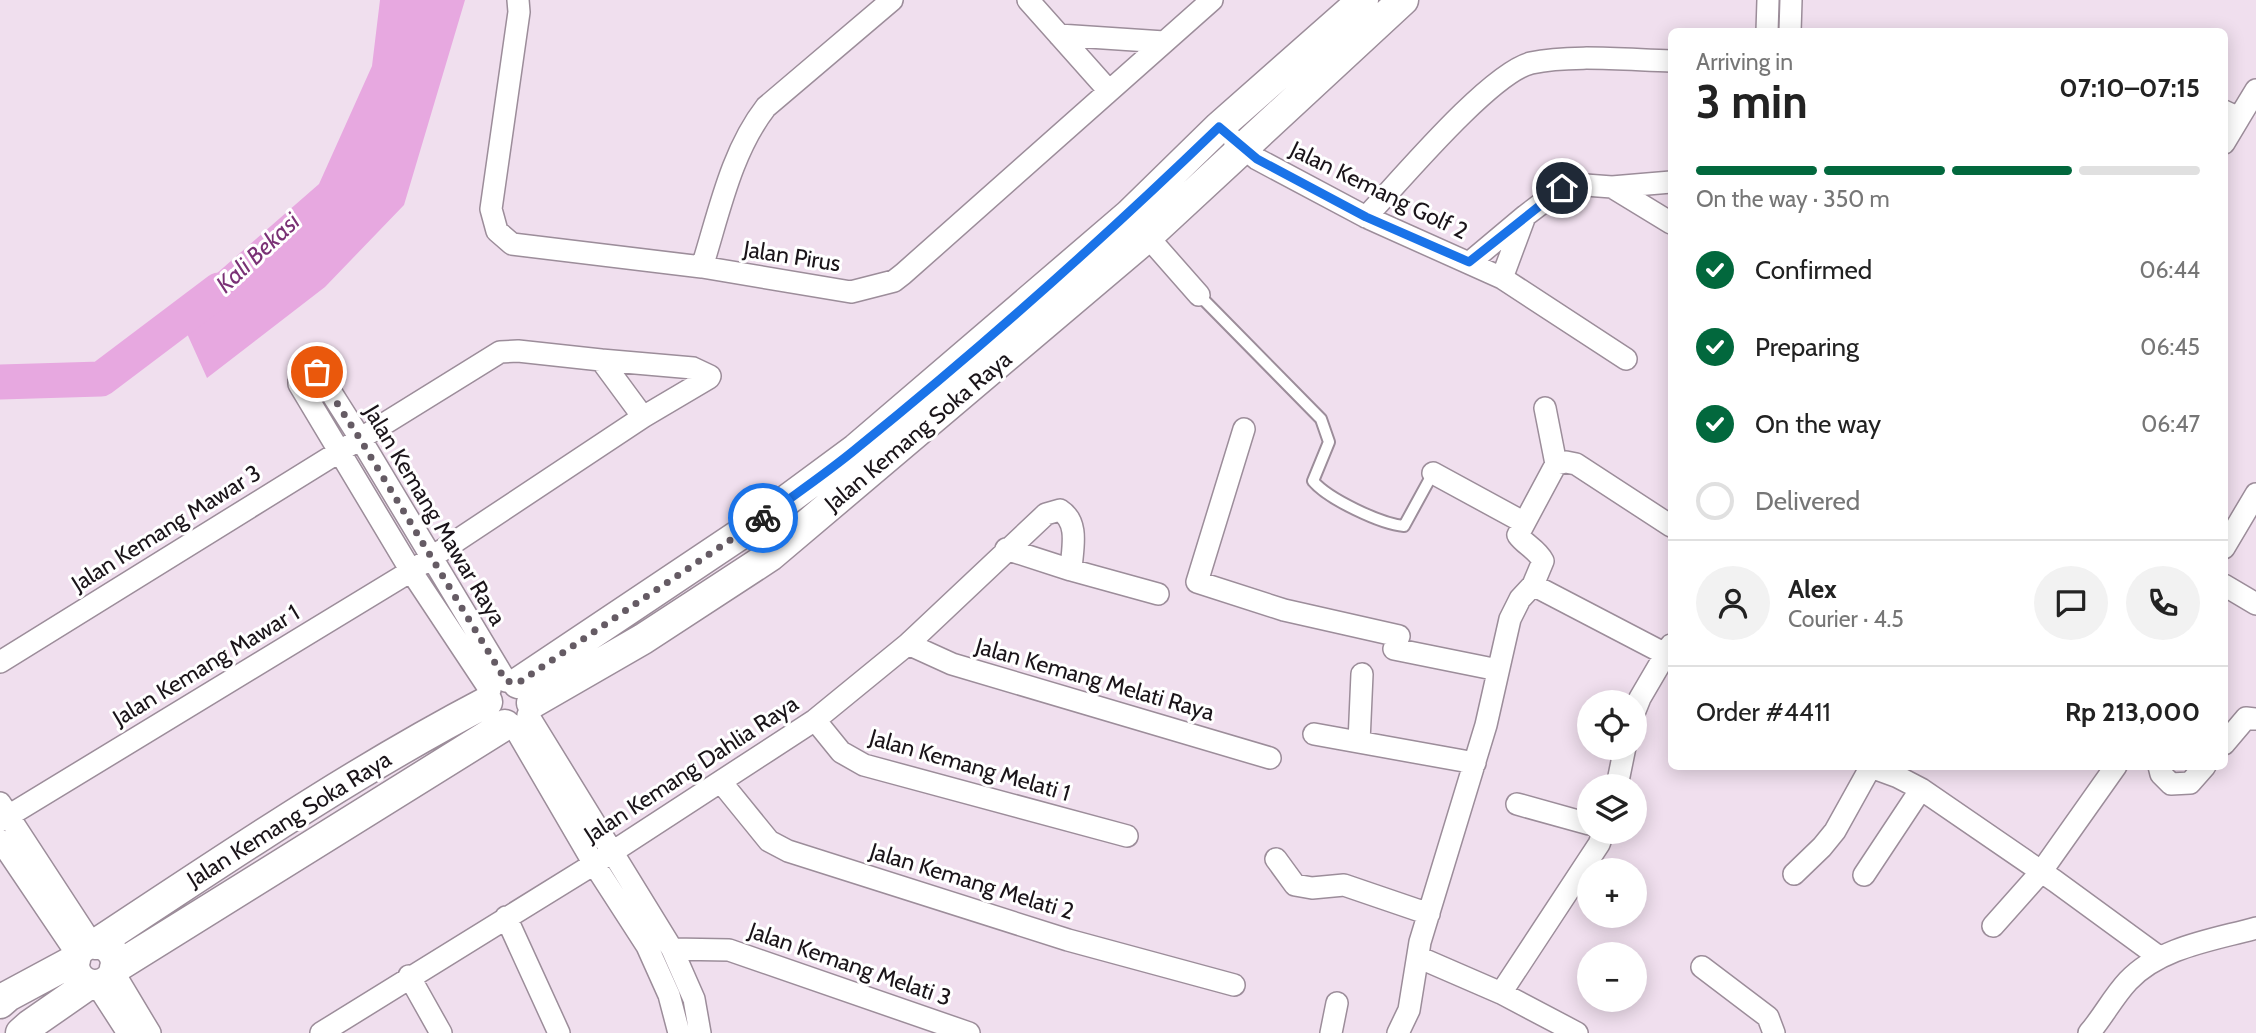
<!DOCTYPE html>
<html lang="en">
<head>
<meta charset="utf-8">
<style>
	body { margin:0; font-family:Cabin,sans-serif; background:#f2f2f2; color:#222; height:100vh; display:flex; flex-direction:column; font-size:26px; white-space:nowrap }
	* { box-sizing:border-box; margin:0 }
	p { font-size:23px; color:#767676 }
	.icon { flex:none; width:38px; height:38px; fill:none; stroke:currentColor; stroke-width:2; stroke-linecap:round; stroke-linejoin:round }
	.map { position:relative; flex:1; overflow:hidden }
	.details { position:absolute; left:1668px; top:28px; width:560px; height:742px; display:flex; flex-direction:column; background:#fff; border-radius:10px; box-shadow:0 4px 18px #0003 }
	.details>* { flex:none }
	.fabs { position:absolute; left:1577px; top:690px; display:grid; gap:14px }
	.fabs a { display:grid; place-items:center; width:70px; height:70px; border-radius:50%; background:#fff; box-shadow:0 4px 18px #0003; font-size:35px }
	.pin { position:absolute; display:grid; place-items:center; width:60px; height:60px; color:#fff; margin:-30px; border:4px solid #fff; border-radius:50%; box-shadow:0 2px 7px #0007 }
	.courier { position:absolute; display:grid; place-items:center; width:70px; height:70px; margin:-35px; border:5px solid #1a73e8; border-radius:50%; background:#fff; color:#222; box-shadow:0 2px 9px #0007 }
	.headline em { font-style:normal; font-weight:700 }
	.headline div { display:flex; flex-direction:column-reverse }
	.headline { display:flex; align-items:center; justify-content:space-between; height:119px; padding:0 28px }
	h1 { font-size:46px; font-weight:700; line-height:52px }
	.bar { display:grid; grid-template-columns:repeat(4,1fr); gap:10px 7px; align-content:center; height:84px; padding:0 28px }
	.bar i { height:9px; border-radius:5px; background:#e0e0e0 }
	.bar .active { background:#02683d }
	.bar p { grid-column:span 4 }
	.line { display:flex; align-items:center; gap:18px; padding:0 28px; border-top:2px solid #e0e0e0 }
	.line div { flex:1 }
	.round { display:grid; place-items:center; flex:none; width:74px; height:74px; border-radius:37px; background:#f2f2f2 }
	ol { padding:0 28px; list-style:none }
	li { display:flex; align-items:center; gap:21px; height:77px }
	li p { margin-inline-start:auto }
	li .icon { padding:7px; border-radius:50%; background:#02683d; color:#fff; stroke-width:4 }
	li:last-child { color:#767676 }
	li i { width:38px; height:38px; border:4px solid #e0e0e0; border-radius:50% }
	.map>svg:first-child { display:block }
</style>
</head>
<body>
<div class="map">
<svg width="2256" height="1033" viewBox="0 0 2256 1033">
	<rect width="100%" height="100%" fill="#f0dfee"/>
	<path fill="#e7a8e0" d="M380,0h85l-61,205 -79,82 -118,91 -31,-69 143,-125 53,-118z"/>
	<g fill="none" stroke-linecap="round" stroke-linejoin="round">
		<path stroke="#e7a8e0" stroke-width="35" d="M0,382l101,-3 118,-89"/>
		<g stroke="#9c8d9a" stroke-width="14">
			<path id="lane" d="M1199,295l122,124 8,23 -16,39c15,18 68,43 91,45l29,-53"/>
		</g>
		<g stroke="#9c8d9a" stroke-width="24">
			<path id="street" d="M518,0l1,12 -28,197 6,22 15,13 190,23 149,25 43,-11 9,-7 309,-274
				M1028,0l81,91
				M1767,32l1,-32
				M1790,32l1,-32
				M1059,35l105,7
				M2224,111l15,7 17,-28
				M1234,140l23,19 109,58 136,61 124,81
				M2224,143l15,-25
				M1612,187l59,36
				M1366,217c33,-35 124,-144 165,-154 39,-9 99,-3 140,-2
				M1140,228l59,67
				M1469,263l56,-47 37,-28 10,-4 40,3 59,-5
				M702,267c17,-54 29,-115 64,-160l126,-107
				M1502,278l23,-62
				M601,360l92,8 17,8 -1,2 -66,39
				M1545,408l11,56
				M1244,429l-47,153 87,28 115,26 -5,13 104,21
				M1433,473l90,49
				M2224,548l32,-54
				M1006,549l65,21 87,24
				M1533,585l138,72
				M2224,585l32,19
				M908,644l44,20 318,94
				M0,662l500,-310 18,-1 83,9 42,57 -232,154 -411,250
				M490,690l-79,-119 -112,-187v-4l17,-8 4,3 40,63 146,243
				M1634,713l6,-15 31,-53
				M528,715l144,234 22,50 6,34
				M815,720l26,32 23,13 263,71
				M513,725l81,139 53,82 22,49 10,38
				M1314,734l161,29
				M1359,742l3,-68
				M2224,744l22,-26 10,1
				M1868,766l30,11 23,12 134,92 104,76
				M2159,766l2,8 10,10 19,-1 15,-17
				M721,782l48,59 19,10 280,89 166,45
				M1617,786l8,-39
				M0,803l92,141
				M1517,804l72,20
				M0,840l77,114
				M1276,859l19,26 17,3 32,-3 85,29
				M1794,874l28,-27 13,-16 35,-63
				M1864,875l57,-86
				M506,917l53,116
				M1993,926l48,-54 75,-106
				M672,949l57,1 240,83
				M1418,957l83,36 76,40
				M1702,967l66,50 6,16
				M114,973l36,60
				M409,976l32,57
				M97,985l31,48
				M1501,993l98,-149 5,-13
				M321,1033l273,-169 221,-144 93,-76 138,-130 14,-4c20,13 12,39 11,60
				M1331,1033l6,-30
				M1398,1033l11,-23 11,-68 66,-217 24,-106 10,-20 13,-14 10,-24c-6,-12 -18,-16 -25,-26l38,-71 10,-2 10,2 95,62
				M2089,1033c14,-16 24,-36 39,-52 32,-34 85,-41 128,-53"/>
		</g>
		<g stroke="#9c8d9a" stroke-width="33">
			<path id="secondary" d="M518,683l227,-152 111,-82 273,-234 90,-88 144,-127
				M532,703l111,-64 127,-83 377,-319 256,-237
				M74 964a21 21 0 1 1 42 0a21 21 0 1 1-42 0Z
				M96,944c129,-85 255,-171 391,-242
				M115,968l390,-243
				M0,1003l8,-7 67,-36
				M21,1033l9,-8 59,-41"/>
		</g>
		<use href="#lane" stroke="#fff" stroke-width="10"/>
		<use href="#street" stroke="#fff" stroke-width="21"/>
		<use href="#secondary" stroke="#fff" stroke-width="30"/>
	</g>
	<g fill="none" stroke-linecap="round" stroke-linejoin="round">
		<path stroke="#655b64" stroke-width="7" stroke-dasharray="0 12.6" d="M317,372l43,67 146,242 12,2 245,-165"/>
		<path stroke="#1a73e8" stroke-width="9" d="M763,518c31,-23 64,-45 94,-70 125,-101 246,-209 362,-321l38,32 109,58 103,45 93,-74"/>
	</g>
	<g text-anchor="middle" stroke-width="6" stroke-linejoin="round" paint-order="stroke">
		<g font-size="23" fill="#1a1419" stroke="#fff">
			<text transform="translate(1379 190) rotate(26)" y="8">Jalan Kemang Golf 2</text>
			<text transform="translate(792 256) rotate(9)" y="8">Jalan Pirus</text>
			<text transform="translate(918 431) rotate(-40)" y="8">Jalan Kemang Soka Raya</text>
			<text transform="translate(435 515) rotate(59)" y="8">Jalan Kemang Mawar Raya</text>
			<text transform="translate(166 528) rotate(-32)" y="8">Jalan Kemang Mawar 3</text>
			<text transform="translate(206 665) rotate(-31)" y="8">Jalan Kemang Mawar 1</text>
			<text transform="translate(1095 679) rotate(16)" y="8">Jalan Kemang Melati Raya</text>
			<text transform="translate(970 765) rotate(16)" y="8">Jalan Kemang Melati 1</text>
			<text transform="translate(691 769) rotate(-33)" y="8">Jalan Kemang Dahlia Raya</text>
			<text transform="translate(289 819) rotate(-32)" y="8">Jalan Kemang Soka Raya</text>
			<text transform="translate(972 881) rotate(17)" y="8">Jalan Kemang Melati 2</text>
			<text transform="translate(850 964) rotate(19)" y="8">Jalan Kemang Melati 3</text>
		</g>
		<g font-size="24" font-style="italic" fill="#7a3175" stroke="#fff">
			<text transform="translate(258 253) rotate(-43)" y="8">Kali Bekasi</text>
		</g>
	</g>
</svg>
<div class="fabs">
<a><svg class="icon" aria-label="locate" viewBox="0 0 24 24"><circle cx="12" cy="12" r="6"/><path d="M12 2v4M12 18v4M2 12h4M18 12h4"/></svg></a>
<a><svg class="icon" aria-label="layers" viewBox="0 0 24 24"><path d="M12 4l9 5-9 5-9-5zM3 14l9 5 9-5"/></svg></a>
<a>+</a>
<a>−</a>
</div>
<div class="pin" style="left:317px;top:372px;background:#ea580c"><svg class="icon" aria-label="bag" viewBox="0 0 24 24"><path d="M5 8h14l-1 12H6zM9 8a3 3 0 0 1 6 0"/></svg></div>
<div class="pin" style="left:1562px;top:188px;background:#1f2937"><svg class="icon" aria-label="home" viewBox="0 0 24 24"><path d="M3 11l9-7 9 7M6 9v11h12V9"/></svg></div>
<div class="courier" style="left:763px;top:518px"><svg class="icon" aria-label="bike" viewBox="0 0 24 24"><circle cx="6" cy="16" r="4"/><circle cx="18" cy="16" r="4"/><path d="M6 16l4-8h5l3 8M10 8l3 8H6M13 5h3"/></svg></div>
<section class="details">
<div class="headline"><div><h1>3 min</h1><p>Arriving in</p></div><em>07:10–07:15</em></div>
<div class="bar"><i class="active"></i><i class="active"></i><i class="active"></i><i></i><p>On the way · 350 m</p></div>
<ol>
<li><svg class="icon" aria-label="check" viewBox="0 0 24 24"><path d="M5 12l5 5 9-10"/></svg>Confirmed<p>06:44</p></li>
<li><svg class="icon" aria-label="check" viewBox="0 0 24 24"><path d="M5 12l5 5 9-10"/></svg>Preparing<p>06:45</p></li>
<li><svg class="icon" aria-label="check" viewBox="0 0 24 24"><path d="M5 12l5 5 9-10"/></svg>On the way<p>06:47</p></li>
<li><i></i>Delivered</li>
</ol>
<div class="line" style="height:126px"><a class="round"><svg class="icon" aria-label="person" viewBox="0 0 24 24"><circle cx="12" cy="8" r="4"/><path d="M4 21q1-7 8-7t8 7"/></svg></a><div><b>Alex</b><p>Courier · 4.5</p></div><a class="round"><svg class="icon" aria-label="chat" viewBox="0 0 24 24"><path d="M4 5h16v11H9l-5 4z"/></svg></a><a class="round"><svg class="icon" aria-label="phone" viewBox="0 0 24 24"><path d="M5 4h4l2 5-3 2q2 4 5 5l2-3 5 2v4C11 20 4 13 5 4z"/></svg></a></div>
<div class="line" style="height:91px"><div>Order #4411</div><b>Rp 213,000</b></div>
</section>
</div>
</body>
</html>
